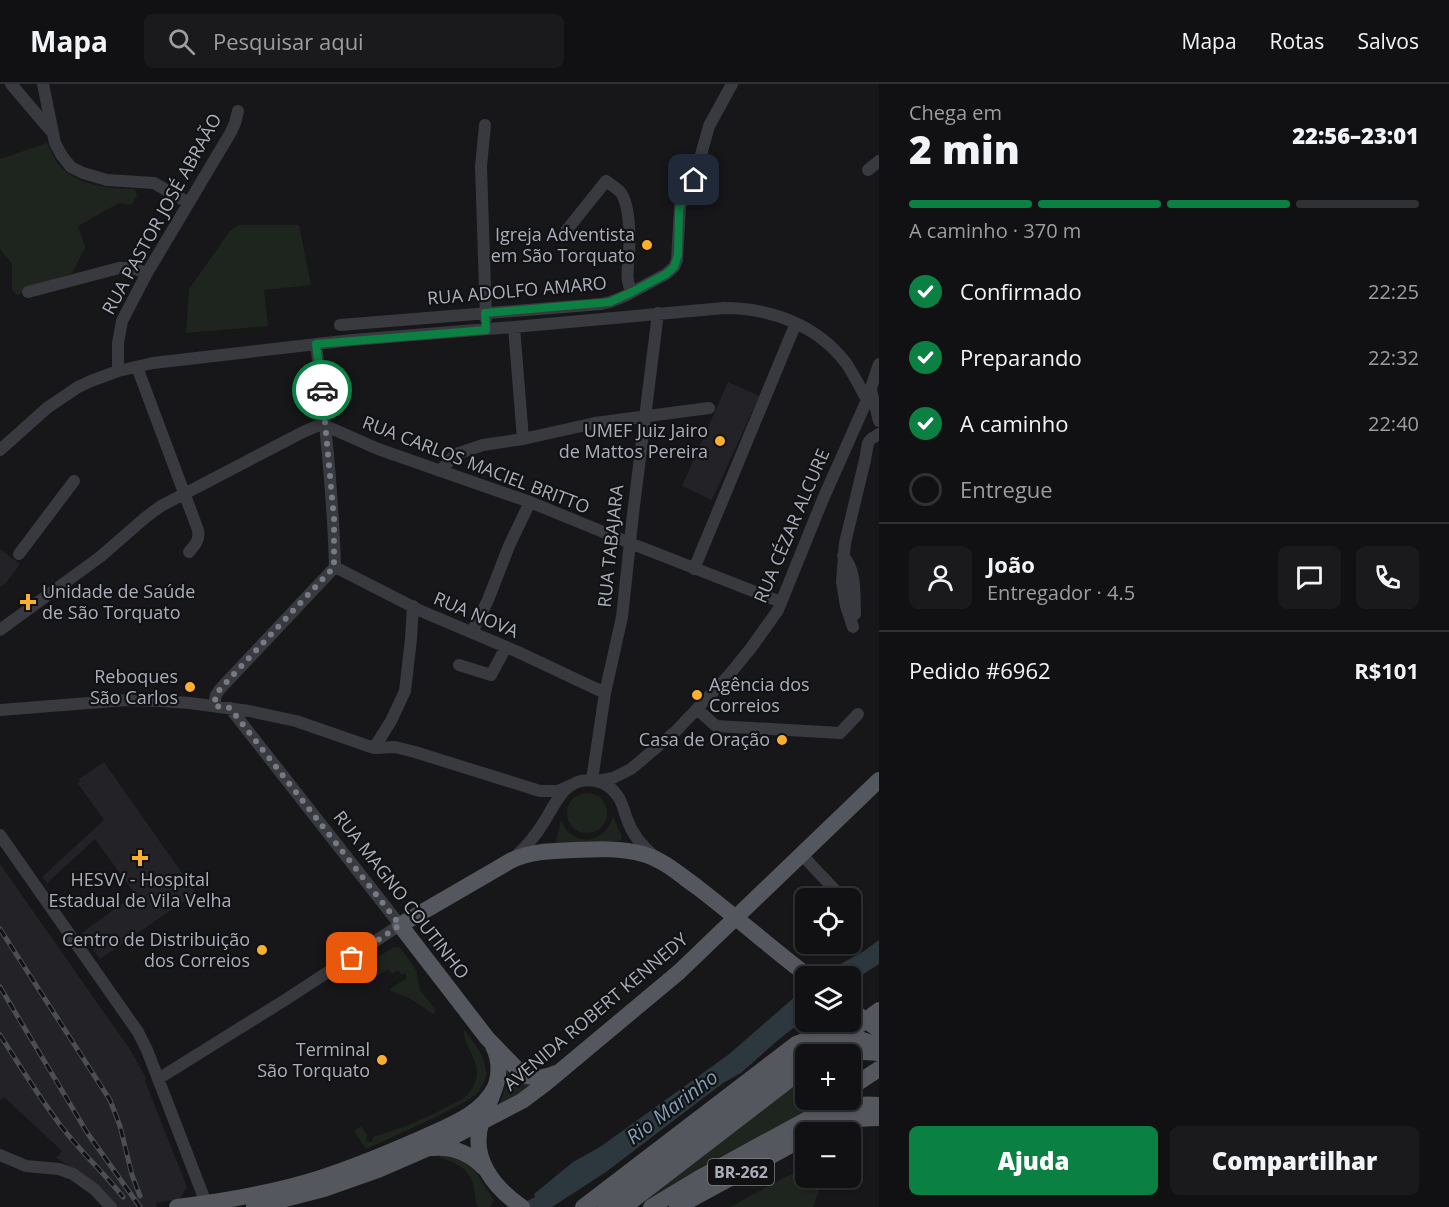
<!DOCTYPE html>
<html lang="pt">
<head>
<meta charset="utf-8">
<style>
	body { margin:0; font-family:"Open Sans",sans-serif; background:#1a1a1d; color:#f1f3f6; height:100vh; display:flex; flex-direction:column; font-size:22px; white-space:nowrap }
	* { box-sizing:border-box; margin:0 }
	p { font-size:20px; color:#9c9da0 }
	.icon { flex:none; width:33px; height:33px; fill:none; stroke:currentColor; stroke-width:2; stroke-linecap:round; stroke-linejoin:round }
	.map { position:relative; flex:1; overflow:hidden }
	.details { display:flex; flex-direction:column; background:#111114; width:570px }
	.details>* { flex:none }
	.fabs { position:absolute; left:795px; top:804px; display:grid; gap:12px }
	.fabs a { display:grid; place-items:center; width:66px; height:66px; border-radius:9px; background:#111114; box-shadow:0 2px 4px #0004,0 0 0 2px #303134; font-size:30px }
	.pin { position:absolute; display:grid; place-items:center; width:51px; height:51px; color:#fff; margin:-26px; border-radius:12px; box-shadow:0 3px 9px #0006 }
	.courier { position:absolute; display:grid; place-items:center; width:60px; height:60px; margin:-30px; border:4px solid #0b8043; border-radius:50%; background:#fff; color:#222; box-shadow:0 2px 8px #0007 }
	.overview em { font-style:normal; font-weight:800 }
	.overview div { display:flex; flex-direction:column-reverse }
	.overview { display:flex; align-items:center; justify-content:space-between; height:102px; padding:0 30px }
	h1 { font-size:39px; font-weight:800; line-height:45px }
	.bar { display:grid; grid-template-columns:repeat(4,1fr); gap:9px 6px; align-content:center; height:72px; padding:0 30px }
	.bar i { height:8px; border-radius:4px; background:#303134 }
	.bar .on { background:#0b8043 }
	.bar p { grid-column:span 4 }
	.line { display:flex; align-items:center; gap:15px; padding:0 30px; border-top:2px solid #303134 }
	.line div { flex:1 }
	.round { display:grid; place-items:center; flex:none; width:63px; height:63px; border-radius:9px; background:#1a1a1d }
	ol { padding:0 30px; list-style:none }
	li { display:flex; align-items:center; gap:18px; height:66px }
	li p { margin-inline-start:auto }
	li .icon { padding:6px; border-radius:50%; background:#0b8043; color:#fff; stroke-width:4 }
	li:last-child { color:#9c9da0 }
	li i { width:33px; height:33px; border:3px solid #303134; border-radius:50% }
	.cta { display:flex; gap:12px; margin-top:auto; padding:12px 30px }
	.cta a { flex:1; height:69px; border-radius:9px; background:#0b8043; color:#fff; font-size:24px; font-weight:800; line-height:69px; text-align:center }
	.cta a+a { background:#1a1a1d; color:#f1f3f6 }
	header { display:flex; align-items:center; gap:36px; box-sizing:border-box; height:84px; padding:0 30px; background:#111114; border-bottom:2px solid #303134 }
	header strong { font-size:28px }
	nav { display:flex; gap:33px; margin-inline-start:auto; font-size:21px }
	.search { width:420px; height:54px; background:#1a1a1d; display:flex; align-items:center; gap:15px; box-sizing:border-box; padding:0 21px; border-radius:9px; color:#9c9da0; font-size:22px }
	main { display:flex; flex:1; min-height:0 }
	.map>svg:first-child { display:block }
</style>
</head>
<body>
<header>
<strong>Mapa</strong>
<div class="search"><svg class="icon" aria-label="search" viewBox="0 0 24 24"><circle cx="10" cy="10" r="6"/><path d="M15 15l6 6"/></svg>Pesquisar aqui</div>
<nav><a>Mapa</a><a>Rotas</a><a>Salvos</a></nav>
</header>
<main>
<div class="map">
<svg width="879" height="1123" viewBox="0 0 879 1123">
	<rect width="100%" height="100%" fill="#17171a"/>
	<path fill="#232327" d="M728,298l31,14 -47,104 -30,-14z
		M0,465l20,15 -15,20 -5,3z
		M104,678l92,131 -96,66 -18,-26 53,-39 -40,-55 -48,44 -5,-6 62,-57 -26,-36 2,-2 -1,-3z
		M0,780l131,187 15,27 -1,3 42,106 -7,12 -24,4 1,4h-42l-39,-37 -20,-12 6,-7 -58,-54 -4,3z"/>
	<path fill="#1d251e" d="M47,59c3,6 6,12 9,18 17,24 52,28 79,28l2,7 -6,9 -12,-2 -41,23 7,21 -13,26 -55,22 -5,-5v-26l-12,-15v-90z
		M239,141h60l12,60 -47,5 4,36 -82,7 3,-44 41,-58z
		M567 729a20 20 0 1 1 40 0a20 20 0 1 1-40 0Z
		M613,733l9,19 -1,4 -3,1 -62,1 5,-22c10,28 44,25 52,-3z
		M394,863l6,1 2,2 14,20 4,20 16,20 -3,4 -22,-15 -20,-8 -1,-2 17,-11 -2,-5 -3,2 -4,-5 -6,4 -4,-5 -17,11 -1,-2 5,-4 -7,-11z
		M464,945c9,13 23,28 22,46 -1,7 -5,15 -11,20 -7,6 -16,10 -24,14 -28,15 -57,27 -85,40l-12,-18 7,-5 6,9 -1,6 6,1 1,-5c26,-8 50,-17 74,-30 7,-4 15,-7 20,-12 6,-6 9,-13 10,-21 1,-16 -15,-30 -13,-45z
		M507,979l28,22 -39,24c9,-14 12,-29 11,-46z
		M805,988l1,28h9l5,5 -114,59 -69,42z
		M439,1071c6,1 14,0 20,3 16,7 25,29 35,42l-4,7h-12c-3,-7 -3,-12 -4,-19 -3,-18 -18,-26 -34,-30z
		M805,1088l1,6h18l-11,29h-83l55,-30 9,-4z"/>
	<path fill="#2d373e" d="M879,856v24l-28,18 -1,-6h-31l45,-25z
		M805,904v31l-27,21 -37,33 -18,10 -117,89 -54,35h-37l20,-10 -1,-3 39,-32 27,-15 128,-92z"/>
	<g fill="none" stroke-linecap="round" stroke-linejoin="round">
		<path stroke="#383a3f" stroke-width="12" d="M11,0l40,47
			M43,0l12,59 7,13 9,11 12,6 24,7 47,3 35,20
			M485,41l-4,41 5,153
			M868,86l11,-9
			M566,147l40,-50c5,4 11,7 15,12 9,12 9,47 8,62 -1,13 -4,25 3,37
			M28,208l91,-24h12l16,5
			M340,241l261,-21 9,-2 15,-6 41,-22 8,-7 3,-7 3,-54 14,-26 15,-54 23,-42
			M514,243l9,112
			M316,260c9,74 17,148 19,223
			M137,283l61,163c2,10 -3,15 -9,22
			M118,287v-28l4,-22 25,-48 84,-141 4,-9 3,-12
			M871,306l8,31
			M0,366l47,-42 31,-21 13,-6 27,-10 35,-8 199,-23 162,-13 210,-19c47,0 93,17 122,55 8,12 14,24 21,37
			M440,387l12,-13 7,-5 24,-8 40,-6 72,-16 114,-15
			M19,470l55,-73
			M843,472c14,14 11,40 12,58
			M335,483l86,44 97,41 87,41
			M694,485l102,-246
			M853,543l-7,-21 -4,-24 3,-39 20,-83 3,-17 3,-4 8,-5
			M0,546l100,-73 46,-40 15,-11 142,-74 14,-6h9l52,23 152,53 100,41 151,59
			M472,548l16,-32 21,-54 21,-44
			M459,581l32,10 15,-28
			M214,622l2,-11 4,-6 115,-122
			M0,626l127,-10 32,1 31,2 59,8 47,10 78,27 21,-1 20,5 125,39h18l11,-5
			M698,626l18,16 124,7 18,-19
			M374,664l17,-27 14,-30 6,-52 2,-33
			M592,696l13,-87 17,-76 11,-103 25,-201
			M598,697l15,-3 18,-9 45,-38 53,-56 22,-27 27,-38 45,-111 44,-99 12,-36
			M0,751l138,197 9,18 59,153
			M802,771l33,35
			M515,773c11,-10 21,-22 29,-35 6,-10 12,-22 20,-31 16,-17 43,-13 55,7 4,6 5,14 8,21 5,15 15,27 27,37
			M158,995l127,-79 115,-75 -170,-217
			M0,1071l26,11 33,3 14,5 21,15 17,18"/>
		<path stroke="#54575e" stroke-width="16" d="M850,925l29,21
			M493,962c14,28 -2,49 -11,75 -13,36 12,67 40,86
			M830,970l19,-3 30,2
			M556,989l-5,2 -12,3 -12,-2 -9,-6 -31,-32 -87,-113 112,-65c20,-9 40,-9 62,-10 23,-1 47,-2 69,4 21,6 37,21 54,33 38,29 74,61 111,89
			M850,1004l29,-19
			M815,1048c20,-10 41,-14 64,-14
			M432,1064c21,-2 38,5 52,20
			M177,1123c48,-6 96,-14 143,-29 34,-11 68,-25 102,-40 26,-12 59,-23 73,-51
			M254,1123l70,-18 54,-19 67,-29 77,-40 24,-18 133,-111 200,-192
			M583,1123l213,-163c31,-14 54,-12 83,3
			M624,1123l182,-140
			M651,1123l48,-29 116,-63c21,-8 41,-12 64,-10
			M677,1123l129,-70"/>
		<g stroke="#4b4e54" stroke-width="5">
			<path id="rail" d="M0,845l110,171 10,26 12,49 8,21
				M0,903l88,147 52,73
				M0,951c21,32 41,66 65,96 18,23 40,43 58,66"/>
		</g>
		<use href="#rail" stroke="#121215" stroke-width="3" stroke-dasharray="9" stroke-linecap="butt"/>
		<path stroke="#54575e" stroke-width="16" d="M836,959l43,-33
			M605,1123l241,-185"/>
	</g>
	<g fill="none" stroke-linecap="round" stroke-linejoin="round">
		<path stroke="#767a82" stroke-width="6" stroke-dasharray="0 10.8" d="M322,306l12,129v48l-114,122 -4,6 -2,11 16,2 170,217 -48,33"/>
		<path stroke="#0b8043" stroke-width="8" d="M322,306l-6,-46 170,-14 -1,-17 125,-11 22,-10 34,-18 8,-7 4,-12 1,-45 3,-8 12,-22"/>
	</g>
	<g fill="#faaf2f" stroke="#121215" stroke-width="2">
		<circle cx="647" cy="161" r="6"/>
		<circle cx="720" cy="357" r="6"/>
		<path d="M25 509h6v6h6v6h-6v6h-6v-6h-6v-6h6z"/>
		<circle cx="190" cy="603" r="6"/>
		<circle cx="697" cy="611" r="6"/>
		<circle cx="782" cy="656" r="6"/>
		<path d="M137 765h6v6h6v6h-6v6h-6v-6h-6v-6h6z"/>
		<circle cx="262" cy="866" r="6"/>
		<circle cx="382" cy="976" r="6"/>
	</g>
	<g text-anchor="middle" stroke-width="4.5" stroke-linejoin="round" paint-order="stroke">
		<rect fill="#121215" stroke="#7c8088" stroke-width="1.5" x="708" y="1075" width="66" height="26" rx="4.5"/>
		<g font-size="16" font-weight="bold" fill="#a9afba">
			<text x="741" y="1094">BR-262</text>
		</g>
		<g font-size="18" fill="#a9afba" stroke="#121215">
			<text transform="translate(162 130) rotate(-61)" y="6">RUA PASTOR JOSÉ ABRAÃO</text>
			<text transform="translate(517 207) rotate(-5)" y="6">RUA ADOLFO AMARO</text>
			<text transform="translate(476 381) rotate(21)" y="6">RUA CARLOS MACIEL BRITTO</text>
			<text transform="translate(792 442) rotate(-67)" y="6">RUA CÉZAR ALCURE</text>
			<text transform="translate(611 462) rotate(-84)" y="6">RUA TABAJARA</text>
			<text transform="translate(476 531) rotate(23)" y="6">RUA NOVA</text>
			<text transform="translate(401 811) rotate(52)" y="6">RUA MAGNO COUTINHO</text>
			<text transform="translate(596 928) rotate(-40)" y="6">AVENIDA ROBERT KENNEDY</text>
		</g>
		<g font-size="18" fill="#a9afba" stroke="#121215" text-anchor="end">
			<text x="635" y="157">Igreja Adventista<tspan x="635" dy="21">em São Torquato</tspan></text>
			<text x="708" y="353">UMEF Juiz Jairo<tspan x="708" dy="21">de Mattos Pereira</tspan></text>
			<text x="42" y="514" text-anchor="start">Unidade de Saúde<tspan x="42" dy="21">de São Torquato</tspan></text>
			<text x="178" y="599">Reboques<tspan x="178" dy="21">São Carlos</tspan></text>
			<text x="709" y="607" text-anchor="start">Agência dos<tspan x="709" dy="21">Correios</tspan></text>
			<text x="770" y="662">Casa de Oração</text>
			<text x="140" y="802" text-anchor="middle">HESVV - Hospital<tspan x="140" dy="21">Estadual de Vila Velha</tspan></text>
			<text x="250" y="862">Centro de Distribuição<tspan x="250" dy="21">dos Correios</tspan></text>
			<text x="370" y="972">Terminal<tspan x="370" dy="21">São Torquato</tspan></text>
		</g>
		<g font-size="20" font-style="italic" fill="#7f9eb6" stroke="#121215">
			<text transform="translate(672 1023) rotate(-37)" y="7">Rio Marinho</text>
		</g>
	</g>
</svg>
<div class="fabs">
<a><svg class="icon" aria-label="locate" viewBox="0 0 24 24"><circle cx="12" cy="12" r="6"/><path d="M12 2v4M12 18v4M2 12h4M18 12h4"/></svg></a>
<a><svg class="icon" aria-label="layers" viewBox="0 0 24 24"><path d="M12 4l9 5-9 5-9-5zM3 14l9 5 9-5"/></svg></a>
<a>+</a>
<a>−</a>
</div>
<div class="pin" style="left:352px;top:874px;background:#ea580c"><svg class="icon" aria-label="bag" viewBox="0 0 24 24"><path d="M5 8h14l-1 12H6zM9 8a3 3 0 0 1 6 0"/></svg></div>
<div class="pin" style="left:694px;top:96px;background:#1f2937"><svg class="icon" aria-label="home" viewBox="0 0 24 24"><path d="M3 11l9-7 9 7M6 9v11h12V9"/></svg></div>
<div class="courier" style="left:322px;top:306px"><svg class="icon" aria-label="car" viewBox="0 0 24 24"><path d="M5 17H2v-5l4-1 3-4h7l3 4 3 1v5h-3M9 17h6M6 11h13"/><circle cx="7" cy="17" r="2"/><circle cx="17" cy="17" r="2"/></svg></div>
</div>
<section class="details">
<div class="overview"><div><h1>2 min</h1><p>Chega em</p></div><em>22:56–23:01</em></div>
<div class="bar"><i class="on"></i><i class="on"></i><i class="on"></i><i></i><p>A caminho · 370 m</p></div>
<ol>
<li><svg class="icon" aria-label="check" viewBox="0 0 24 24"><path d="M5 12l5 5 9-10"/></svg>Confirmado<p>22:25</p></li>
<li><svg class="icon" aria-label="check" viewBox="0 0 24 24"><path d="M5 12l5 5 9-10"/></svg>Preparando<p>22:32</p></li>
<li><svg class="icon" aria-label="check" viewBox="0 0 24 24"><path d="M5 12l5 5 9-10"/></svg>A caminho<p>22:40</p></li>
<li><i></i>Entregue</li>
</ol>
<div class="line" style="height:108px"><a class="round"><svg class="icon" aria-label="person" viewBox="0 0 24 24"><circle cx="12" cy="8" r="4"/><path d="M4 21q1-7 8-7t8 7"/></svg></a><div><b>João</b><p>Entregador · 4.5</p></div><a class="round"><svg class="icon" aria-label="chat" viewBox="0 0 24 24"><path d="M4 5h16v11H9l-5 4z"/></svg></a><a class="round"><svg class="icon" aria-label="phone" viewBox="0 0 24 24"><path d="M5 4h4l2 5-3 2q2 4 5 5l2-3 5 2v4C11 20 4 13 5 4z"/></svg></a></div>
<div class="line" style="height:78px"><div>Pedido #6962</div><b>R$101</b></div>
<div class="cta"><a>Ajuda</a><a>Compartilhar</a></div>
</section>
</main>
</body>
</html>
